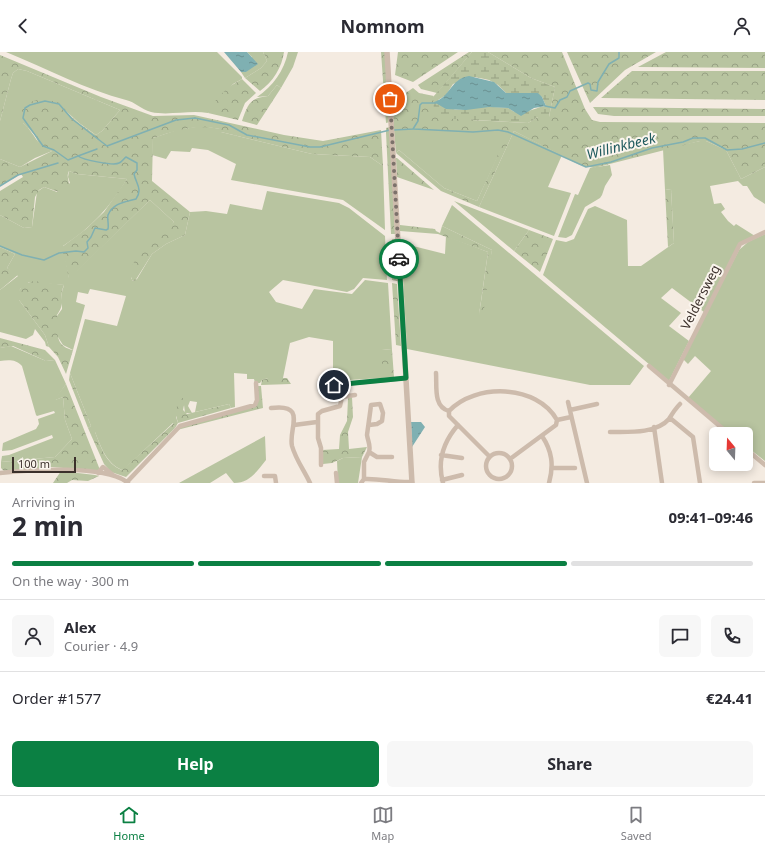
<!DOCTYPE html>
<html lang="en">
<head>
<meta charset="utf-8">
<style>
	body { margin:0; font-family:"Noto Sans",sans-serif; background:#f7f7f7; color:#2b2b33; height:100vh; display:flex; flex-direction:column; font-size:15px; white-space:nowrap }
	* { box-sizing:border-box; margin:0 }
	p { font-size:13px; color:#7c7c81 }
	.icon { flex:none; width:22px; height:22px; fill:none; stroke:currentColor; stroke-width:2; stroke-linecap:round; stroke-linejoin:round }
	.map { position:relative; height:431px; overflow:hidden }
	.sheet { display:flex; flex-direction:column; background:#fff; flex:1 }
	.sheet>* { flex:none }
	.needle { width:26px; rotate:341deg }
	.controls { position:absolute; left:709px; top:375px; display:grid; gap:8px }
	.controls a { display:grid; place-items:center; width:44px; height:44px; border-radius:6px; background:#fff; box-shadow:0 2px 10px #0003; font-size:20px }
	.scale { position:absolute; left:12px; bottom:10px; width:64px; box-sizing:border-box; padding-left:4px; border:2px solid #3b302b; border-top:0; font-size:11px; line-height:14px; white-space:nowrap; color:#3b302b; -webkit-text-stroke:3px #fbf5ee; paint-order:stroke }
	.pin { position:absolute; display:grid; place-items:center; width:34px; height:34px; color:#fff; margin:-17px; border:2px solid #fff; border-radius:50%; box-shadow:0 1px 4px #0007 }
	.courier { position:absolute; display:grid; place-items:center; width:40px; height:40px; margin:-20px; border:3px solid #0b8043; border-radius:50%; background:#fff; color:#222; box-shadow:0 1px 5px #0007 }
	.summary em { font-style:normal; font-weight:700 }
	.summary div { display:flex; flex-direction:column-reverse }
	.summary { display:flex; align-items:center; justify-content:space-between; height:68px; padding:0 12px }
	h1 { font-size:26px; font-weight:700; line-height:30px }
	.bar { display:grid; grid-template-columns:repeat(4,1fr); gap:6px 4px; align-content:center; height:48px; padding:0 12px }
	.bar i { height:5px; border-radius:3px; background:#e1e1e2 }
	.bar .selected { background:#0b8043 }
	.bar p { grid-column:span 4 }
	.line { display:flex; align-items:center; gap:10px; padding:0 12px; border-top:1px solid #e1e1e2 }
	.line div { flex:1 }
	.round { display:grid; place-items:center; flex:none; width:42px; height:42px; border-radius:6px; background:#f7f7f7 }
	.action { display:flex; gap:8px; margin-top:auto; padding:8px 12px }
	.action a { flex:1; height:46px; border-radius:6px; background:#0b8043; color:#fff; font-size:16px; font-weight:700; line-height:46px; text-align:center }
	.action a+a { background:#f7f7f7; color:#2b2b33 }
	header { display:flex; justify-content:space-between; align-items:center; height:52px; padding:0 12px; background:#fff; font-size:18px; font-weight:700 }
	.tabs { display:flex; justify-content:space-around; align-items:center; height:56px; border-top:1px solid #e1e1e2; background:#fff; font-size:11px; color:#7c7c81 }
	.tabs a { display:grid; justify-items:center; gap:2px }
	.tabs .selected { color:#0b8043 }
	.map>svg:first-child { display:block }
</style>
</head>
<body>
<header><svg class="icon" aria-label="back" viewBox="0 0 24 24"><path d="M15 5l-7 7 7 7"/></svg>Nomnom<svg class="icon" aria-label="person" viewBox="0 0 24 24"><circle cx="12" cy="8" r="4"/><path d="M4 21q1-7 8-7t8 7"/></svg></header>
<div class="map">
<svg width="765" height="431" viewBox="0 0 765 431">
	<defs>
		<pattern id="forest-crowns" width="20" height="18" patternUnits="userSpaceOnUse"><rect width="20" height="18" fill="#b8c4a0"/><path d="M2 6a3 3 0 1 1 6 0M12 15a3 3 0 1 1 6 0" fill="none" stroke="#97a083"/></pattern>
		<pattern id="wetland-marsh" width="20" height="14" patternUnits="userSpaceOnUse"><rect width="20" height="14" fill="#b8c4a0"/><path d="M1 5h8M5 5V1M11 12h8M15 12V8" fill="none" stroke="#97a083"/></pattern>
		<pattern id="water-ripples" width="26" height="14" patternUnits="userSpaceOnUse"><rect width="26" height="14" fill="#7fb0b2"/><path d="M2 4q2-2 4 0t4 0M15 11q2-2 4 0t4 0" fill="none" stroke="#699091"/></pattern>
	</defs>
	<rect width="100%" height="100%" fill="#f4ebe1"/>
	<path fill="#b8c4a0" d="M6,0h211l25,25v2l-9,5 -25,29c-19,-3 -40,3 -57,-1 -10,-3 -16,-10 -25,-12 -39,-10 -81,-32 -120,-48z
		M247,0h16l4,9 -6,7 -16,10 -4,-6h5l6,-15z
		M288,0h10l-5,15 -12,21 -4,-3 -9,11 -11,1c16,-11 27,-26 31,-45z
		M18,17l9,2 93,39 -18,21 -6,4 -17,-12 -14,-13 -42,13c13,11 12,22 29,28l-17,7 -15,9 -20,-8v-38l11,-42 2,-6z
		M202,74l19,3v3l91,22 58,3 13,9 2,64 -42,-30 -112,-20 5,-16 -28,-14 -16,-2 -2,4 -19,-1 -5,8 -14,-4 1,-17 24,-8z
		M394,78h116l-33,71 -33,-13 -45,-38 -3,3z
		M514,79l48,24 -14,32 23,6 -17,43 -75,-29z
		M700,89h6l20,9 15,29 24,-12v37l-11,-7 -7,-11h-4l-5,-5 -28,5 4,18 7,-1 4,6 -4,3 7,9 6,5 2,-2 19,12 -12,6 -39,70 -32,-24 -11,10 20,15 -12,13 20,15 -20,40 -126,-106 13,-35 10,2 8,-3 14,-30 7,-3 32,14 1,46h13l33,-23 -3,-54 -6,1 -2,-41z
		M610,113l2,10 -7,11 -3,9 -2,3 -15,9 -13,28 -6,3 -8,-1 17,-43 3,1 12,-27z
		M69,119l8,3 50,5c-17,28 -36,49 -64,67l6,32 81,-78 24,22 -43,56 2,3 4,-2 15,-25 14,-10 19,-9 5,-23 16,-1 21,3 3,-10 32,6 5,-19 72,12 10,5 36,28 2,44 -24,-2 -9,11 -7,3 -64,-12 -14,12 7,10 26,7 12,-20 38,5 13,-14 23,3 4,67 -10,-1v29l-49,3v-40l-24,-4 -19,6 -7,35h-15l-6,2 -2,3h-5l-1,-4h-7v-5l-13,-1 1,34 -4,1 -2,-4 -34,8 2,-10 -7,-1 -2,5 4,7h-7l-1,-8 -8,12 2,6 -3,5 -2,-5 -49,46 -2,1c-16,-7 -21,-23 -27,-38l-4,3 -3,-7 3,-2 -21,-53 15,-54 32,7 9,-30 -36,-7 -2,5 -10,-2 -2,10 9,3 -12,45 -10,-5 -7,-11 1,-18 5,-7v-17l2,-7 -35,-3 -9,7 -1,11 26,35 4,12 -3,-1 -1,-4 -10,-13 -2,6 -7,4 -26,-7v-42l18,-14 -11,-8 8,-14 -15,-7v-32l24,13 8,-1 5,-35 7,-5 13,5 13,-9 -2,-6z
		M454,149l75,29 -15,21z
		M452,153l192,161 -14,19h-40l-183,-36 -6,-106 44,11 1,-18 42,16 -9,63 13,-65 -50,-24z
		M765,182v227l-19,-15v-12h-15l-43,-36 23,-27 -16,-15 -7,8 -5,-5 56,-109 9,-8z
		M11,294l35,15 9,-1 11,24 -11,16 8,-3 2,23 7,19 -17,18 -54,5 1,-6 7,-1 44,-17 -1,-3 -40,15 -10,1 1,-8 33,-14 3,-5 -1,-5 17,-6 -1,-2 -17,5 -1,-1 -14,-49c-6,-7 -14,-6 -22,-5v-13z
		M265,384l1,24c-9,11 -16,23 -32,23l-8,-10 -16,10h-31z
		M362,405l-4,26h-20l-1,-22 6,-3z"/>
	<path fill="url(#forest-crowns)" d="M263,0h21c-2,15 -11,30 -24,39l-15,-13 16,-10 6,-7z
		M381,0h4l5,70 -4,1z
		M398,0h60l-45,30 -18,-7z
		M469,0h3l-35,41 -16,-4 -3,-4z
		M488,0h74l23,57 7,11 8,2 165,1v44l-24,12 -15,-29 -20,-9h-6l-106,27 -14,-3 -66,-34 -35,76 -38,-16 -45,-38 3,-3 45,38 33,13 32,-71h-115l-2,-28 21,-14 6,5 15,3 -1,1 39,23 56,3 10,-6h11l6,-30 -24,-9z
		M567,0h89l-31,18 -35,33z
		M666,0h99v16l-127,-1z
		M0,3l101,42 52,19 41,-1 90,20 39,6 58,-11 2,36 -13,-9 -58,-3 -91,-22 -1,-3c-23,-5 -43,1 -67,9l-1,43 38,31 -5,23 -19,9 -14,10 -17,27 -3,-1c-8,-21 28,-45 42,-58l-24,-22 -81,79 -7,-32 24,-18 18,-17 23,-33 -50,-5 -8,-3c-4,7 3,13 -1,20l-6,2 -18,-6 -5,3 -4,7 -3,30 -8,1 -24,-13v-24l23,-14 -2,-3 -21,12v-27l20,8 32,-16 -7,-2 -6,-5 -4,-9 -12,-12 -1,-13c8,-14 26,-11 39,-7 8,15 22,23 35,32l6,-4 18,-21 -93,-39 -9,-2 -5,4 -2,6 -11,42z
		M632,19h133v29l-164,-2z
		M242,27l14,14 -11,10 -7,17 -30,-7c7,-15 19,-26 34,-34z
		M277,33l4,3 -24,37 -15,-4c6,-17 8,-23 26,-25z
		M593,55l172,2v7h-151l-16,-2z
		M390,75l5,107h-4l-5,-101v-5z
		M396,106h1l37,32 -37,-13z
		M671,137l3,54 -6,4 -3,-57z
		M400,173l35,4 1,2 4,2 2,-7 50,24 -9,67 -4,-1 9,-64 -50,-18 -38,-3z
		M529,178l24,9 -13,33 -26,-21z
		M392,187h4l2,42 -6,-1z
		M0,195l15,7 -8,14 12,6 -19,16z
		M34,229l30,4c-6,14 3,15 -7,30 1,14 -4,31 16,35l-7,24 -8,-17 -9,-10 -4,-12 -26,-35 -1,-7 5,-9z
		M392,231l5,1 4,62 -5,-1z
		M0,286l45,12 10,10 -9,1 -33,-15 -13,2z
		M382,297l10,1 2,27 -12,1z
		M70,321l21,53 -3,2 -19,-48z
		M268,326h19l4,6 -30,1 1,-5z
		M66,332l34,86 -2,1 -46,-4 -48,4 -3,-3v-6l54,-5 17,-18 -7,-19 -2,-23 -10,4z
		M257,334h4l2,22 -86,22 5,-5 73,-20z
		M181,345l4,3 -2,10 4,4 42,-10 2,4 -53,15 -3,-12z
		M352,345l1,20 -5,15 1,17 18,-2 -5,10 -19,1 -11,5 -9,1 -1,-14 17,-1 1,-14 7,-14 1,-23z
		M174,371l1,5 -49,49 -15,-5 -7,-8 -13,-29 1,-3h3c6,15 11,32 27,38z
		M61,419l34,4 4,1 -11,5 -16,-1 -5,3h-14z"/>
	<path fill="url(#wetland-marsh)" fill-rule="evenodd" d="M472,0h16l43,26 24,9 -6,30h-11l-10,6 -89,-5 -5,-8 -1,-13zM475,25l14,3 9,5 8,8h24l12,4 4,9c-10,1 -19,8 -30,6 -3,0 -5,-3 -8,-4 -6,-1 -13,-1 -19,-1 -21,-1 -34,9 -54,-5l11,-7 7,-11z"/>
	<path fill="url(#water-ripples)" d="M224,0h23l11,12 -12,8h-5z
		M469,24l25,6 12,11h32l4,4 4,9 -12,2 -13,8 -13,-8 -19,-1 -23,3 -20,-1 -12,-7c17,-5 16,-23 35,-26z
		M411,370h10l4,5 -13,20z"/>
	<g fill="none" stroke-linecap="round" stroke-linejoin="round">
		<path stroke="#7fb0b2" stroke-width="1.5" d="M545,54l10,2 5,-8 7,-3 3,-6 18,-8 2,1 1,6 6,1 1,-9 11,-18 10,-6v-6
			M414,77l59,3 25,-2 10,2 78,35 25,-5 41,-14 31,-6 10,-4h12l22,12 15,-1 23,-6
			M394,78l19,-1 5,-8 2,-16 2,-2h14
			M78,104l19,-7
			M0,134l18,-11 40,-12
			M0,194l22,9 22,5 15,-7 17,-2 8,1 4,-4 -1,-6 4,-5 4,-9 11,2 2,-1c1,-5 -1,-10 0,-14 5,-12 17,-13 28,-16 7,-10 0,-15 -2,-25l3,-4v-7l-11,-6c-2,1 -4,5 -7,6 -5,3 -36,-3 -41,-7l-10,4 -14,-10 -11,-4 -20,-28 2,-10 5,-3 15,-4 14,3 13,15 35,27 69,-26 19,-2 34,7 18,10 63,12h10l70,-17"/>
		<path stroke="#cdbbac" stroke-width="4.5" d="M649,314l80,68
			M436,321c1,13 -3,34 13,38
			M334,333l72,-7
			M669,333l71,-141 25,-12
			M568,350l19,81
			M271,356c37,-5 17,21 21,38 4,14 12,24 18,37
			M570,358l27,-6
			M670,366l23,19 7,46
			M294,373l23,-3
			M654,375l8,56
			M610,380c18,0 46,2 59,-13 3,-5 7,-11 11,-15
			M542,384c10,15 12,29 7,47
			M746,397l19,16
			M369,400c2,-7 -1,-10 -2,-17 0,-1 4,-28 4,-30l9,-1 3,9 -1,8 -5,3 -8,1
			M486 414a13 13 0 1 1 26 0a13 13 0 1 1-26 0Z
			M441,403l21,3
			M489,404l-40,-40v-5c26,-28 88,-27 108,9l14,-3
			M510,407l46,-34 1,-5
			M321,413v-17l-3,-10v-24l4,-3 18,-5 2,-9 13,-2
			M553,416h22
			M0,421c29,-3 106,-9 128,10
			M98,421l5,-6 10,8
			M336,421l1,10
			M264,424h11l1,7
			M364,427v-17l5,-10 8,5h15
			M442,428l20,-5
			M127,430l53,-56 75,-21 2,-5 -1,-17
			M361,431l3,-4c16,-1 32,4 48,3
			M443,431c-6,-22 1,-42 15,-58
			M754,431h11"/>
		<path stroke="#cdbbac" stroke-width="5.5" d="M387,0l25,431"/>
	</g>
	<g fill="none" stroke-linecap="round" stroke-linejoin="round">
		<path stroke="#7c716b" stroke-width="4" stroke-dasharray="0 7.2" d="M390,47l9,160"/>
		<path stroke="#0b8043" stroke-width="5" d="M334,333l72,-7 -7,-119"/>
	</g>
	<g text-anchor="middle" stroke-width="4" stroke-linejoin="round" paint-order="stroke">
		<g font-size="13" fill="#3b302b" stroke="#fbf5ee">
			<text transform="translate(700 245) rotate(-63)" y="5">Veldersweg</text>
		</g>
		<g font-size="14" font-style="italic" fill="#1f5a5e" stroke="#fbf5ee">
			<text transform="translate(621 94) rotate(-14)" y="5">Willinkbeek</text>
		</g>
	</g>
</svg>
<div class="controls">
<a><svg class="needle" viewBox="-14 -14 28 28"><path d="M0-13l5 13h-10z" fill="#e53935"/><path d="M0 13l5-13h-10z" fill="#7c7c81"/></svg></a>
</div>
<div class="scale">100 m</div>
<div class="pin" style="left:390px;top:47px;background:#ea580c"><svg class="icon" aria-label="bag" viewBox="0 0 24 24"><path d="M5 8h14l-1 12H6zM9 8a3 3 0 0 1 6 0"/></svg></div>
<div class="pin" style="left:334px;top:333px;background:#1f2937"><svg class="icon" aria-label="home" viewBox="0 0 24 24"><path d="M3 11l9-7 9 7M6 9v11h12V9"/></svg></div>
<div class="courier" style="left:399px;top:207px"><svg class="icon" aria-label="car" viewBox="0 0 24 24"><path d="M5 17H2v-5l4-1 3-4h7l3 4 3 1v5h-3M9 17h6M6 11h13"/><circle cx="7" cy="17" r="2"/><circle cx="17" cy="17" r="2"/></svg></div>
</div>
<section class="sheet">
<div class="summary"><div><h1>2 min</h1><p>Arriving in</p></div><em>09:41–09:46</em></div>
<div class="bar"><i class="selected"></i><i class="selected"></i><i class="selected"></i><i></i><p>On the way · 300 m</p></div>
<div class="line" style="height:72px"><a class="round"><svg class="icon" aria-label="person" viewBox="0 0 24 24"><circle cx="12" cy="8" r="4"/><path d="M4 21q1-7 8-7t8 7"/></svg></a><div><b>Alex</b><p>Courier · 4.9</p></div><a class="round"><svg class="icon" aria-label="chat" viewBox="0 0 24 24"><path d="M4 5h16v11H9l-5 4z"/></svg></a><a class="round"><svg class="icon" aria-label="phone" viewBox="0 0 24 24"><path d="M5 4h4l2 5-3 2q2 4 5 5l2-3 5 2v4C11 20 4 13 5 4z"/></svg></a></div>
<div class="line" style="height:52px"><div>Order #1577</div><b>€24.41</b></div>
<div class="action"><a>Help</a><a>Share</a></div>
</section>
<nav class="tabs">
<a class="selected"><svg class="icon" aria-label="home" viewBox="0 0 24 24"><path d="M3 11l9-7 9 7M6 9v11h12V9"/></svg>Home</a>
<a><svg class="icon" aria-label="map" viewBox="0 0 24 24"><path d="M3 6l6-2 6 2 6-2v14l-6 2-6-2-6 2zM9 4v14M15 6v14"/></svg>Map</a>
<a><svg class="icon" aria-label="saved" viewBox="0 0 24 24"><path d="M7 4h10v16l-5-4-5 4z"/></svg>Saved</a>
</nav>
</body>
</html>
